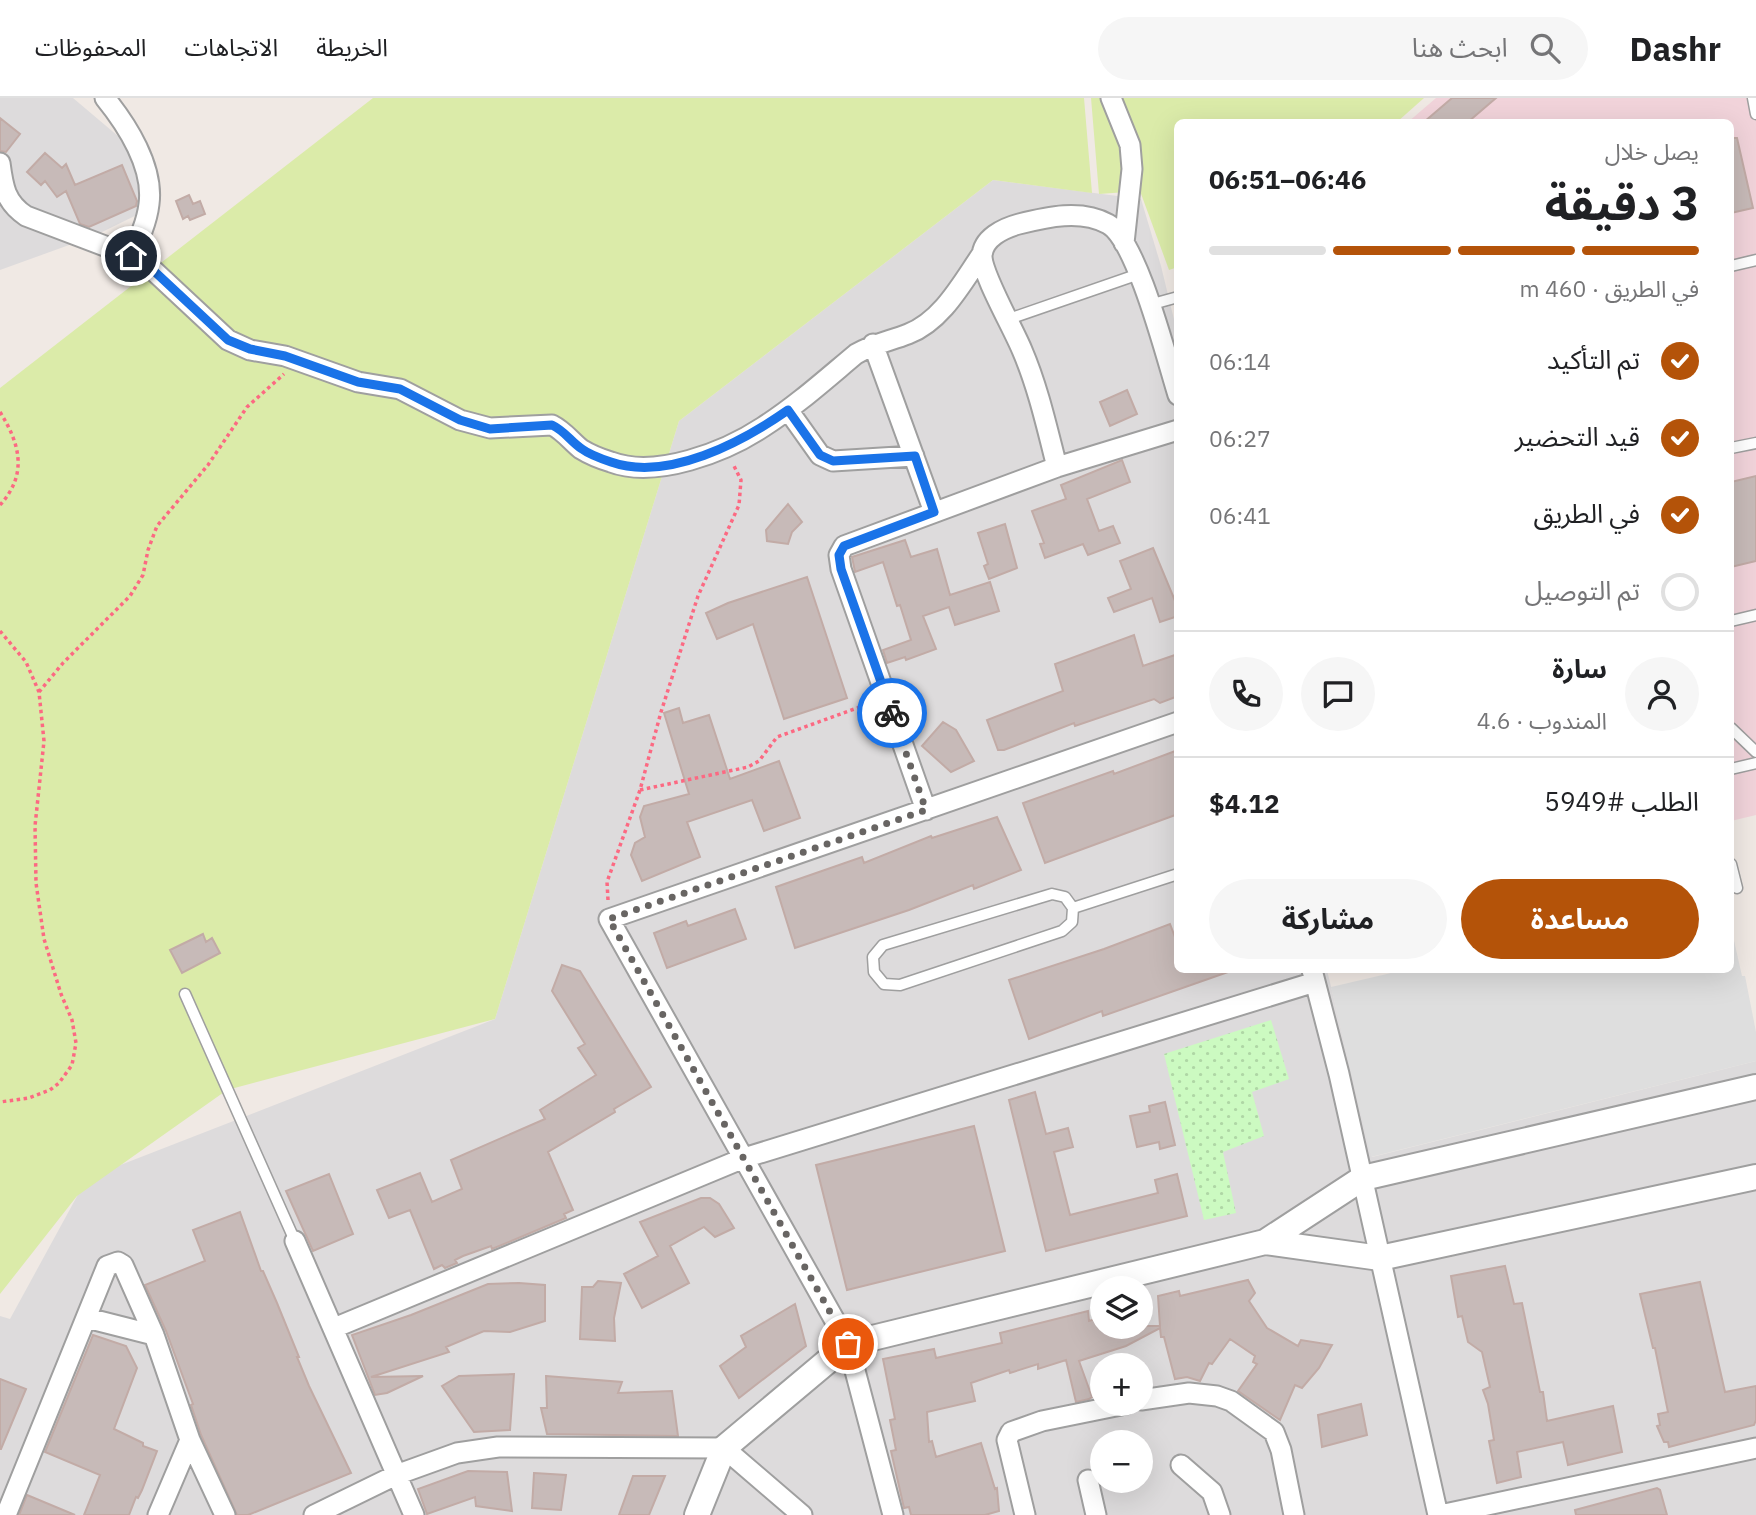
<!DOCTYPE html>
<html lang="ar">
<head>
<meta charset="utf-8">
<style>
	body { margin:0; font-family:"IBM Plex Sans","Noto Sans Arabic",sans-serif; background:#f6f6f6; color:#202124; direction:rtl; height:100vh; display:flex; flex-direction:column; font-size:26px; white-space:nowrap }
	* { box-sizing:border-box; margin:0 }
	p { font-size:23px; color:#757577 }
	.icon { flex:none; width:38px; height:38px; fill:none; stroke:currentColor; stroke-width:2; stroke-linecap:round; stroke-linejoin:round }
	.map { position:relative; flex:1; overflow:hidden; direction:ltr }
	.sheet { position:absolute; left:1174px; top:21px; width:560px; height:854px; display:flex; flex-direction:column; background:#fff; border-radius:10px; box-shadow:0 7px 28px #0002; direction:rtl }
	.sheet>* { flex:none }
	.tools { position:absolute; left:1090px; top:1178px; display:grid; gap:14px }
	.tools a { display:grid; place-items:center; width:63px; height:63px; border-radius:50%; background:#fff; box-shadow:0 7px 28px #0002; font-size:35px }
	.pin { position:absolute; display:grid; place-items:center; width:60px; height:60px; color:#fff; margin:-30px; border:4px solid #fff; border-radius:50%; box-shadow:0 2px 7px #0007 }
	.courier { position:absolute; display:grid; place-items:center; width:70px; height:70px; margin:-35px; border:5px solid #1a73e8; border-radius:50%; background:#fff; color:#222; box-shadow:0 2px 9px #0007 }
	.headline em { font-style:normal; font-weight:700 }
	.headline div { display:flex; flex-direction:column-reverse }
	.headline { display:flex; align-items:center; justify-content:space-between; height:119px; padding:0 35px }
	h1 { font-size:46px; font-weight:700; line-height:52px }
	.bar { display:grid; grid-template-columns:repeat(4,1fr); gap:10px 7px; align-content:center; height:84px; padding:0 35px }
	.bar i { height:9px; border-radius:5px; background:#e0e0e0 }
	.bar .active { background:#b45309 }
	.bar p { grid-column:span 4 }
	.line { display:flex; align-items:center; gap:18px; padding:0 35px; border-top:2px solid #e0e0e0 }
	.line div { flex:1 }
	.round { display:grid; place-items:center; flex:none; width:74px; height:74px; border-radius:37px; background:#f6f6f6 }
	ol { padding:0 35px; list-style:none }
	li { display:flex; align-items:center; gap:21px; height:77px }
	li p { margin-inline-start:auto }
	li .icon { padding:7px; border-radius:50%; background:#b45309; color:#fff; stroke-width:4 }
	li:last-child { color:#757577 }
	li i { width:38px; height:38px; border:4px solid #e0e0e0; border-radius:50% }
	.primary-button { display:flex; gap:14px; margin-top:auto; padding:14px 35px }
	.primary-button a { flex:1; height:80px; border-radius:42px; background:#b45309; color:#fff; font-size:28px; font-weight:700; line-height:80px; text-align:center }
	.primary-button a+a { background:#f6f6f6; color:#202124 }
	header { display:flex; align-items:center; gap:42px; box-sizing:border-box; height:98px; padding:0 35px; background:#fff; border-bottom:2px solid #e0e0e0 }
	header strong { font-size:33px }
	nav { display:flex; gap:38px; margin-inline-start:auto; font-size:24px }
	.search { width:490px; height:63px; background:#f6f6f6; display:flex; align-items:center; gap:18px; box-sizing:border-box; padding:0 24px; border-radius:38px; color:#757577; font-size:26px }
	.map>svg:first-child { display:block }
</style>
</head>
<body>
<header>
<strong>Dashr</strong>
<div class="search"><svg class="icon" aria-label="search" viewBox="0 0 24 24"><circle cx="10" cy="10" r="6"/><path d="M15 15l6 6"/></svg>ابحث هنا</div>
<nav><a>الخريطة</a><a>الاتجاهات</a><a>المحفوظات</a></nav>
</header>
<div class="map">
<svg width="1756" height="1417" viewBox="0 0 1756 1417">
	<defs>
		<pattern id="park-dots" width="8" height="8" patternUnits="userSpaceOnUse" patternTransform="scale(1.75)"><rect width="8" height="8" fill="#ccfac1"/><path d="M2 2h.1M6 6h.1" fill="none" stroke="#afd6a5" stroke-width="1.8" stroke-linecap="round"/></pattern>
	</defs>
	<rect width="100%" height="100%" fill="#f0e9e4"/>
	<path fill="#dddbdc" fill-rule="evenodd" d="M0,0h73l58,49 24,59 -61,30 -94,34z
		M993,82l148,19 20,67 17,70v634h149l45,187 384,-96v454h-1756v-199l10,3 77,-141 408,-159 184,-598zM1102,1190h39v38h-39zM1102,1267h39v39h-39zM1102,1344h39v38h-39z"/>
	<path fill="#f1d3da" d="M1436,0h320v717l-25,6v-699h-323z"/>
	<path fill="#dbeba9" d="M373,0h711l8,95 -99,-13 -314,241 -184,598 -268,71 -150,106 -77,98v-906z
		M1091,0h333l-27,24h-219v145l-9,3 -29,-79 -41,3z"/>
	<path fill="url(#park-dots)" d="M1271,922l18,59 -37,13 12,44 -41,16 13,61 -32,7 -40,-166z"/>
	<path fill="#dedede" d="M1731,829l11,49h3l11,56v29l-385,96 -40,-170 73,-17h327z"/>
	<path fill="#c7bab8" stroke="#c2aba6" stroke-width="2" d="M1452,0h44l-28,24h-44z
		M0,20l20,16 -14,18 -6,-1z
		M1731,40h6l16,70 -22,5z
		M45,55l17,15 4,-4 9,21 47,-20 15,36 -1,5 -47,21 -9,-3 -14,-33 -9,6 -12,-16 -4,4 -14,-13z
		M189,97l4,9 7,-3 5,13 -15,6 -2,-4 -5,3 -7,-18z
		M1127,292l10,24 -27,12 -10,-24z
		M1122,362l8,22 -43,17 12,32 14,-5 7,17 -32,12 -5,-11 -38,14 -5,-14 4,-1 -12,-32 34,-12 -5,-14z
		M1756,378v85l-25,6v-85z
		M788,406l14,18 -10,10 -4,12 -21,-3 -1,-11z
		M1005,426l12,44 -28,11 -5,-13 4,-2 -10,-31z
		M905,442l6,17 26,-8 13,46 40,-13 9,29 -44,14 -6,-18 -26,9 13,33 -30,11 -1,-3 -18,6 -4,-13 28,-10 -11,-35 -3,1 -14,-44 -28,10 -3,-15z
		M1153,450l25,60v8l-18,6 -8,-24 -38,14 -6,-14 23,-9 -11,-28z
		M807,479l40,121 -63,21 -31,-95 -36,15 -11,-26 22,-10z
		M1134,537l9,31 35,-12v42l-18,7 -6,-4 -79,27 -1,-3 -70,27h-6l-11,-30 76,-29 -8,-27z
		M679,610l4,15 26,-8 21,64 49,-18 21,57 -36,13 -12,-31 -65,22 13,35 -58,24 -11,-26 4,-12 10,-6 -5,-20 4,-11 45,-12 -25,-81z
		M943,624l13,8 18,31 -23,11 -29,-26z
		M1178,652v64l-133,49 -22,-60 90,-32 1,3z
		M997,719l24,53 -47,19 -1,-4 -64,25 -114,38 -19,-61 86,-30 2,6 67,-27 1,2z
		M735,811l11,30 -79,29 -13,-35 32,-12 2,5z
		M1170,826l8,21v25h50v2l-125,44 -1,-5 -73,28 -20,-59 95,-31z
		M203,836l3,8 6,-4 8,15 -38,20 -12,-23z
		M562,867l18,6 71,116 -37,22 1,3 -67,40 25,58 -9,4 2,4 -74,31 -1,-3 -28,10 -8,4 2,3 -12,5 -3,-3 -8,4 -24,-59 -21,8 -12,-28 43,-17 12,29 30,-13 -11,-29 94,-41 -5,-9 56,-35 -18,-27 7,-4 -33,-53z
		M1035,994l11,42 22,-6 5,19 -19,5 16,63 88,-22 -3,-13 22,-6 10,42 -141,35 -37,-151z
		M1165,1004l10,43 -15,4 -1,-7 -22,5 -7,-31 20,-4 -1,-6z
		M974,1028l31,125 -158,39 -31,-125z
		M329,1076l24,60 -40,17 -27,-60z
		M701,1100h9l9,6 15,24 -19,9 -11,-10 -34,19 19,37 -47,25 -18,-34 34,-18 -18,-34z
		M240,1114l21,59h2l14,32 22,54h-2l12,29 42,87 -103,42h-11l-36,-80 -10,-30 2,-1 -27,-73 -21,-46 60,-24 -12,-31z
		M1505,1168l9,38 8,-1 18,89h3l4,29 66,-15 9,46 -54,13 -5,-23 -46,10 4,25 -24,6 -8,-42 5,-1 -6,-36 -5,-14 7,-3 -8,-35 -14,-10 -6,-26 -4,1 -7,-41z
		M1248,1182l7,13 -6,8 18,27 31,18 3,-6 31,5 -13,23 -17,20 -7,-3 -15,35 -42,-29 19,-27 -4,-2 2,-6 -25,-17 -18,25 -3,-1 -9,18 -13,-4 -12,2 -11,-42h-3l-1,-9 -34,18 -47,15 13,36 -3,2 -13,3 -10,-42 -28,9v-5l-28,9 -1,-3 -38,13 4,18 -48,11 2,30 3,-1 4,16 45,-14 14,46 2,-1 2,23 -14,4h-74l-2,-8 -5,1 -13,-57 5,-1 -6,-30 5,-1 -12,-60 51,-10 2,9 66,-15 -2,-10 88,-22 1,10 13,-4v9h58l-2,-30 21,-5 1,5z
		M598,1183l23,2 -7,35 1,23 -35,-2 2,-52h11z
		M1700,1184l25,110 31,-6v34l-2,5 -85,22 -1,-5h-4l-7,-16 3,-1 -2,-11 10,-2 -13,-64h-2l-13,-54z
		M519,1185l26,2v36l-35,11 -26,-1 -38,16 3,5 -78,25 52,-1 -36,17 -12,2 -23,-60 59,-20 77,-31z
		M795,1206l11,42 -67,52 -19,-32 26,-19 -5,-11z
		M93,1237l33,11 11,22 -23,61 29,14v3l14,5 -15,39 -4,8 -2,-1 -7,18h-45l16,-40 -55,-23z
		M514,1276l-4,56 -36,2 -32,-46 17,-10z
		M546,1278l76,6 -4,11 54,-2 6,45 -131,-2 -6,-26h6z
		M0,1281l26,10 -25,60h-1z
		M1361,1306l6,31 -45,12 -4,-32z
		M468,1373l39,1 5,39 -36,-5 -1,-9 -48,17 -9,-25z
		M534,1375l32,2 -5,35 -29,-2z
		M633,1378h32l-16,39h-30z
		M1657,1390l3,2 7,25h-91l-1,-5z
		M27,1397l48,20h-56z"/>
	<g fill="none" stroke-linecap="round" stroke-linejoin="round">
		<g stroke="#9f9f9f" stroke-width="13">
			<path id="service" d="M1753,0l3,16
				M1731,168l25,-6
				M1149,207l29,-8
				M1009,221l130,-45
				M1731,350l25,-5
				M1731,523l25,-6
				M1731,630l25,24
				M1731,671l25,-6
				M1731,766l6,24
				M1052,796l13,3 8,11 -1,14 -10,9 -162,54 -16,-1 -10,-12 -1,-15 10,-12z
				M1073,810l105,-34
				M185,896l110,247"/>
		</g>
		<g stroke="#9f9f9f" stroke-width="23">
			<path id="minor" d="M105,0c22,27 49,69 44,106 -2,18 -10,35 -18,52
				M1111,0l19,47 2,24 -8,74
				M0,65c3,23 5,39 26,53l105,40 23,15 74,69 22,10 35,6 73,26 42,7 60,31 30,8 62,-3c12,6 19,16 29,24 8,5 20,10 30,13 45,17 114,-10 152,-35 33,-21 63,-48 93,-73 17,-10 34,-13 52,-20 34,-13 54,-51 74,-80
				M873,246l61,168
				M788,312l32,45 13,6 81,-5
				M1057,369c-10,-39 -19,-80 -35,-117 -9,-22 -39,-74 -40,-93 0,-19 22,-29 37,-33 28,-7 62,-15 89,0 29,16 59,136 70,171
				M926,712l-85,-241 -2,-14 5,-9 213,-79 121,-37
				M1312,872l27,104 99,441
				M295,1143l119,274
				M87,1220l67,17
				M334,1230l410,-170 571,-176
				M1141,1302l48,-7 28,3 14,5 43,31 7,18 13,65
				M1181,1367l31,27 8,23
				M1088,1382l8,35
				M6,1417l99,-244 2,-5 11,-4 5,3 31,70 36,105 35,75
				M158,1417l32,-75
				M314,1417l82,-40 61,-22 41,-6 226,1 78,67
				M893,1417l-45,-171 -239,-425 569,-197
				M1025,1417l-18,-75 4,-8 31,-11 84,-17
				M1440,1417l316,-67"/>
		</g>
		<g stroke="#9f9f9f" stroke-width="28">
			<path id="tertiary" d="M1265,1144l115,16 376,-81
				M697,1417l27,-67 124,-104 417,-102 98,-64 393,-91"/>
		</g>
		<path stroke="#fc6982" stroke-width="3.5" stroke-dasharray="3.5 3.5" stroke-linecap="butt" d="M0,314c20,32 28,62 0,93
			M0,533l26,31 13,30 5,49 -9,85 1,57 8,56 17,55 11,26 4,23 -4,22 -13,18 -9,7 -21,8 -29,4
			M39,594l24,-29 67,-67 13,-21 5,-25 9,-24 51,-61 39,-58 37,-33
			M640,692l108,-23 11,-6 18,-24 94,-34
			M608,802l-1,-18 33,-92 21,-78 37,-116 41,-91 2,-25 -8,-16"/>
		<use href="#service" stroke="#fff" stroke-width="10"/>
		<use href="#minor" stroke="#fff" stroke-width="19"/>
		<use href="#tertiary" stroke="#fff" stroke-width="24"/>
	</g>
	<g fill="none" stroke-linecap="round" stroke-linejoin="round">
		<path stroke="#686563" stroke-width="7" stroke-dasharray="0 12.6" d="M848,1246l-239,-425 317,-109 -34,-97"/>
		<path stroke="#1a73e8" stroke-width="9" d="M131,158l23,15 74,69 22,9 35,7 73,26 42,7 60,31 30,9 62,-4c13,6 19,17 30,24 8,6 20,10 29,13 57,20 131,-20 177,-52l32,45 13,6 82,-5 19,56 -90,34 -5,9 2,14 51,144"/>
	</g>
</svg>
<div class="tools">
<a><svg class="icon" aria-label="layers" viewBox="0 0 24 24"><path d="M12 4l9 5-9 5-9-5zM3 14l9 5 9-5"/></svg></a>
<a>+</a>
<a>−</a>
</div>
<div class="pin" style="left:848px;top:1246px;background:#ea580c"><svg class="icon" aria-label="bag" viewBox="0 0 24 24"><path d="M5 8h14l-1 12H6zM9 8a3 3 0 0 1 6 0"/></svg></div>
<div class="pin" style="left:131px;top:158px;background:#1f2937"><svg class="icon" aria-label="home" viewBox="0 0 24 24"><path d="M3 11l9-7 9 7M6 9v11h12V9"/></svg></div>
<div class="courier" style="left:892px;top:615px"><svg class="icon" aria-label="bike" viewBox="0 0 24 24"><circle cx="6" cy="16" r="4"/><circle cx="18" cy="16" r="4"/><path d="M6 16l4-8h5l3 8M10 8l3 8H6M13 5h3"/></svg></div>
<section class="sheet">
<div class="headline"><div><h1>3 دقيقة</h1><p>يصل خلال</p></div><em>06:46–06:51</em></div>
<div class="bar"><i class="active"></i><i class="active"></i><i class="active"></i><i></i><p>في الطريق · 460 m</p></div>
<ol>
<li><svg class="icon" aria-label="check" viewBox="0 0 24 24"><path d="M5 12l5 5 9-10"/></svg>تم التأكيد<p>06:14</p></li>
<li><svg class="icon" aria-label="check" viewBox="0 0 24 24"><path d="M5 12l5 5 9-10"/></svg>قيد التحضير<p>06:27</p></li>
<li><svg class="icon" aria-label="check" viewBox="0 0 24 24"><path d="M5 12l5 5 9-10"/></svg>في الطريق<p>06:41</p></li>
<li><i></i>تم التوصيل</li>
</ol>
<div class="line" style="height:126px"><a class="round"><svg class="icon" aria-label="person" viewBox="0 0 24 24"><circle cx="12" cy="8" r="4"/><path d="M4 21q1-7 8-7t8 7"/></svg></a><div><b>سارة</b><p>المندوب · 4.6</p></div><a class="round"><svg class="icon" aria-label="chat" viewBox="0 0 24 24"><path d="M4 5h16v11H9l-5 4z"/></svg></a><a class="round"><svg class="icon" aria-label="phone" viewBox="0 0 24 24"><path d="M5 4h4l2 5-3 2q2 4 5 5l2-3 5 2v4C11 20 4 13 5 4z"/></svg></a></div>
<div class="line" style="height:91px"><div>الطلب #5949</div><b>$4.12</b></div>
<div class="primary-button"><a>مساعدة</a><a>مشاركة</a></div>
</section>
</div>
</body>
</html>
